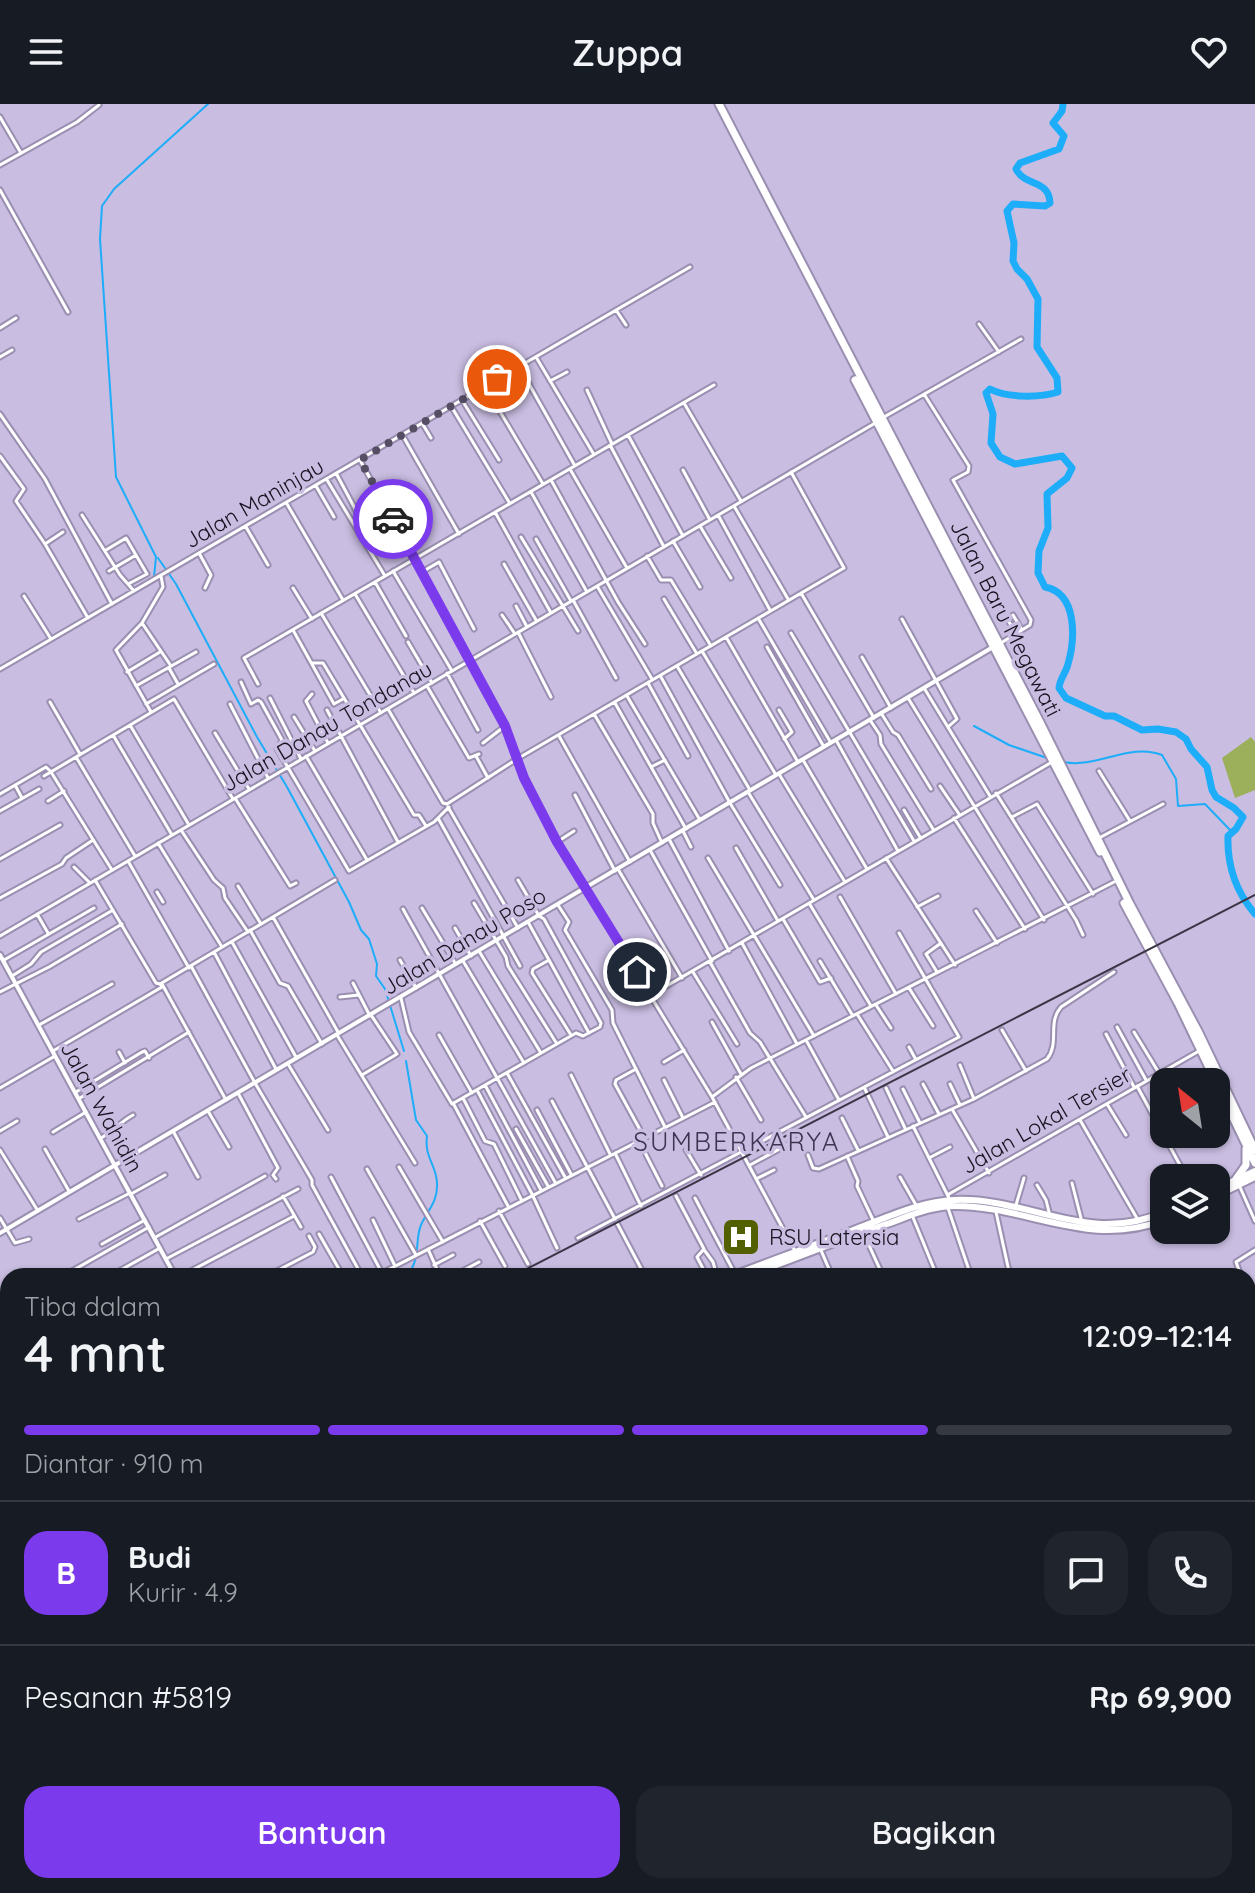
<!DOCTYPE html>
<html lang="id">
<head>
<meta charset="utf-8">
<style>
	body { margin:0; font-family:Quicksand,sans-serif; background:#20242c; color:#f1f3f6; height:100vh; display:flex; flex-direction:column; font-size:30px; white-space:nowrap }
	* { box-sizing:border-box; margin:0 }
	p { font-size:26px; color:#9ea1a6 }
	.icon { flex:none; width:44px; height:44px; fill:none; stroke:currentColor; stroke-width:2; stroke-linecap:round; stroke-linejoin:round }
	.map { position:relative; flex:1; overflow:hidden }
	.sheet { position:absolute; left:0px; top:1164px; width:1256px; height:626px; display:flex; flex-direction:column; background:#171b24; border-radius:24px 24px 0 0; box-shadow:0 2px 6px #0004 }
	.sheet>* { flex:none }
	.needle { width:52px; rotate:330deg }
	.controls { position:absolute; left:1150px; top:964px; display:grid; gap:16px }
	.controls a { display:grid; place-items:center; width:80px; height:80px; border-radius:16px; background:#171b24; box-shadow:0 2px 6px #0004; font-size:40px }
	.pin { position:absolute; display:grid; place-items:center; width:68px; height:68px; color:#fff; margin:-34px; border:4px solid #fff; border-radius:50%; box-shadow:0 2px 8px #0007 }
	.courier { position:absolute; display:grid; place-items:center; width:80px; height:80px; margin:-40px; border:6px solid #7c3aed; border-radius:50%; background:#fff; color:#222; box-shadow:0 2px 10px #0007 }
	.headline em { font-style:normal; font-weight:600 }
	.headline div { display:flex; flex-direction:column-reverse }
	.headline { display:flex; align-items:center; justify-content:space-between; height:136px; padding:0 24px }
	h1 { font-size:52px; font-weight:600; line-height:60px }
	.bar { display:grid; grid-template-columns:repeat(4,1fr); gap:12px 8px; align-content:center; height:96px; padding:0 24px }
	.bar i { height:10px; border-radius:6px; background:#363941 }
	.bar .on { background:#7c3aed }
	.bar p { grid-column:span 4 }
	.line { display:flex; align-items:center; gap:20px; padding:0 24px; border-top:2px solid #363941 }
	.line div { flex:1 }
	.round { display:grid; place-items:center; flex:none; width:84px; height:84px; border-radius:24px; background:#20242c }
	.primary-button { display:flex; gap:16px; margin-top:auto; padding:16px 24px }
	.primary-button a { flex:1; height:92px; border-radius:24px; background:#7c3aed; color:#fff; font-size:32px; font-weight:600; line-height:92px; text-align:center }
	.primary-button a+a { background:#20242c; color:#f1f3f6 }
	header { display:flex; justify-content:space-between; align-items:center; height:104px; padding:0 24px; background:#171b24; font-size:36px; font-weight:600 }
	.map>svg:first-child { display:block }
</style>
</head>
<body>
<header><svg class="icon" aria-label="menu" viewBox="0 0 24 24"><path d="M4 6h16M4 12h16M4 18h16"/></svg>Zuppa<svg class="icon" aria-label="heart" viewBox="0 0 24 24"><path d="M12 20l-8-8c-3-5 5-10 8-4 3-6 11-1 8 4z"/></svg></header>
<div class="map">
<svg width="1255" height="1789" viewBox="0 0 1255 1789">
	<rect width="100%" height="100%" fill="#c9bde1"/>
	<path fill="#9caf5b" d="M1251,633l4,5v48l-20,8 -13,-40z"/>
	<g fill="none" stroke-linecap="round" stroke-linejoin="round">
		<path stroke="#1dadf9" stroke-width="2" d="M158,454l18,26 81,153 30,50 62,115 12,28 8,9 8,25 -1,12 9,13 19,62
			M154,473l2,-20 -40,-80 -16,-238 2,-33 12,-17 94,-85
			M974,622l35,19 41,14
			M1064,658c32,7 66,-20 98,-7l14,24 2,27 27,-2 27,28
			M406,957l10,59 11,16c-3,22 10,29 10,48 1,18 -10,27 -16,41 -6,14 -1,29 -9,43l2,8
			M447,1782l6,7"/>
		<path stroke="#1dadf9" stroke-width="7" d="M1063,0l-1,7 -9,12 11,13 -5,13 -39,14 -4,6c9,18 33,10 34,34l-5,3 -32,-2 -6,7 7,32 -1,18 4,8 10,10 11,20 -1,48 20,31 1,14c-19,6 -51,6 -68,-3l-4,4 7,21 -2,29 9,14 15,7 47,-8 10,12 -5,10 -20,16 1,34 -9,23 -1,22 7,14c33,6 30,53 23,77 -2,9 -8,14 -9,24l7,10 39,18h9l28,14 16,-1 18,3 10,7 5,10 16,18 5,23 4,7 18,11 9,9 -7,12 -8,7c-1,29 8,56 27,78"/>
		<g stroke="#9a8fb1" stroke-width="7">
			<path id="minor" d="M0,13l21,36
				M0,61l77,-43 22,-17
				M0,86l68,122
				M616,206l10,15
				M979,220l20,28
				M0,224l16,-10
				M0,253l12,-7
				M536,253l57,96
				M520,264l55,98
				M497,275l8,13 8,1 3,4
				M550,277l17,-9
				M486,284l57,96
				M587,286l25,54
				M924,290l45,72 -1,6 -15,8 78,140 -1,5 -29,18
				M462,296l37,60
				M684,299l57,98
				M451,302l58,96
				M0,310l45,65 67,125
				M884,313l137,-78
				M422,319l9,15
				M628,331l55,101
				M403,332l56,98
				M610,341l54,102
				M0,352l24,33 -8,12 29,43 43,74
				M360,356l145,266 19,52 33,64 155,255 83,154
				M570,365l57,99
				M683,366l27,50
				M336,369l24,45
				M327,376l58,96
				M551,376l67,122 27,42
				M316,382l18,31
				M531,388l56,100
				M287,400l56,96
				M734,402l54,93
				M355,405l9,-9
				M495,408l56,101
				M82,411l38,60 14,16
				M718,411l52,95
				M700,422l31,52
				M246,423l22,38
				M521,433l57,94
				M536,435l35,62
				M673,437l27,46
				M45,440l18,-12
				M106,446l20,-12 21,36 -17,9
				M199,449l12,22 -6,13
				M647,452l14,24h10l40,66
				M504,460l32,56
				M109,467l27,-16
				M393,467l59,100
				M422,468l17,-10 35,67
				M375,478l31,54
				M597,482l55,93
				M293,484l19,31
				M801,489l73,125
				M355,490l59,99
				M24,492l27,43
				M664,495l33,55
				M573,496l43,78
				M516,502l11,21
				M321,509l60,100
				M1004,509l12,21
				M502,511l13,19
				M1013,511l9,15
				M758,514l73,125
				M902,515l55,100 -9,8
				M142,519l29,43
				M293,526l41,74 9,-5
				M518,528l33,65
				M791,529l123,208
				M726,533l72,125
				M408,538l24,41
				M767,543l57,100
				M702,547l74,124
				M862,553l29,51
				M312,559h11l91,152h5l7,11
				M677,562l73,124
				M169,564l9,16
				M0,565l690,-402
				M127,568l33,-20
				M447,569l31,57
				M661,573l69,126 50,82
				M241,578l10,22 7,-4 3,2 21,38 -5,9 72,122 85,-49 15,-15
				M648,579l40,73
				M258,580l-14,-26 470,-273
				M136,582l60,-34
				M427,582l42,72 10,-4
				M924,584l66,108
				M312,590l-6,7 22,42
				M627,592l73,124
				M270,594l31,61
				M908,594l136,222
				M50,598l30,52
				M615,599l71,126
				M146,600l68,-40
				M230,600l38,74
				M388,605l55,94 4,1 70,-45 327,-191 -53,-96
				M327,606l71,132
				M779,606l13,22 -8,7
				M151,608l-35,-62 26,-27 21,-36 -2,-11
				M881,609l12,19 5,3 33,54
				M594,610l59,100v9l9,20
				M294,613l21,34
				M870,616l10,15 1,9 52,85
				M130,621l59,100
				M215,629l34,56
				M113,631l59,100
				M559,632l71,126
				M836,636l62,111
				M483,639l22,-17
				M306,652l61,104
				M476,652l12,22
				M76,653l59,99
				M803,656l64,109
				M651,663l14,-7
				M1099,667l31,50
				M51,668l61,98
				M779,670l66,108
				M44,672l130,-77 59,100
				M15,681l7,13
				M940,682l19,28
				M748,688l66,108
				M996,689l80,127 7,15
				M0,690l46,-27 5,5
				M575,691l40,76
				M235,694l55,88 6,-3
				M48,697l16,-10
				M448,703l70,121
				M904,706l16,27
				M0,707l39,-22
				M1012,713l25,-13 56,90
				M438,714l82,148
				M954,714l71,111
				M181,726l33,50 9,8 2,10 23,34
				M683,727l8,16
				M1099,734l64,-34
				M669,735l60,112
				M557,738l17,-11
				M158,739l64,104
				M736,744l42,73
				M650,746l62,111
				M708,754l106,178
				M886,754l69,107
				M0,755l60,-34
				M128,757l61,107
				M74,763l16,16
				M618,765l64,109
				M95,776l61,103 4,1
				M238,782l23,38
				M157,788l6,10
				M840,793l56,97
				M0,794l62,-34 4,-6 27,-18
				M474,799l32,54 2,9 49,78
				M809,799l62,103
				M558,801l11,17 -4,8 47,80 1,13 52,104
				M917,803l21,-11
				M422,804l33,55
				M403,805l152,273
				M976,807l21,32
				M37,810l11,19
				M273,813l65,115
				M783,815l37,63 11,-4
				M528,818l21,38
				M455,824l16,28
				M250,826l30,53 8,3 34,58
				M0,832l877,-514
				M232,838l64,115
				M742,839l55,101
				M479,847l62,102
				M214,848l62,117
				M4,856l90,-52
				M400,856l16,28
				M463,857l61,102
				M820,857l33,55
				M710,858l40,71 10,9 46,75
				M191,862l64,117 57,97v5l50,91
				M693,868l44,72
				M937,868l-11,-18 15,-11
				M12,872l19,-12 10,-12 72,-42
				M353,879l17,33
				M162,880l64,116
				M909,884l24,38
				M0,888l49,-25 73,-43
				M651,891l401,-233
				M340,893l19,-2
				M401,894l8,34 43,72 124,-71 7,3 17,-9 1,-4 -57,-104 -5,-3 -21,-36
				M876,901l15,23
				M857,910l36,57
				M712,918l29,52
				M39,921l73,-41
				M1117,923l29,53
				M1002,926l24,41
				M1134,928l25,41
				M1106,930l28,53
				M337,931l78,128
				M439,931l33,58
				M571,931l-39,-62 1,-4 16,-9 40,73
				M806,936l33,60
				M909,943l6,11
				M53,947l109,-64 -2,-3 175,-104
				M119,948l6,11
				M664,958l20,-12
				M288,960l40,66
				M960,961l14,34
				M636,965l-20,11 -1,4 29,53
				M507,969l58,104
				M362,971l35,-21 -26,-39
				M571,971l39,79
				M736,973l25,43
				M664,976l19,38
				M923,980l16,30
				M950,980l10,21
				M485,981l56,105
				M1137,982l50,92
				M864,983l24,50
				M0,984l55,-32
				M886,984l19,40
				M903,985l17,34
				M477,986l55,104 25,54
				M76,988l66,-40 3,-1 4,7
				M238,989l40,75 -5,7 3,4
				M712,993l39,-29 363,-186
				M80,994l109,-66
				M463,994l22,43 9,3 27,55
				M552,997l63,118
				M453,999l55,103
				M1107,1000l19,31
				M952,1005l37,64
				M537,1006l34,64
				M208,1007l21,36
				M842,1014l16,32
				M1080,1016l58,100
				M913,1022l37,74
				M516,1025l32,57
				M0,1027l17,-10
				M173,1027l25,46
				M53,1028l33,-20
				M101,1034c13,-7 19,-16 32,-23
				M639,1037l23,45
				M45,1045l24,42
				M0,1046l38,61
				M686,1046l15,25
				M615,1049l26,53
				M808,1051l5,13 6,1 155,-70 73,-40c13,-16 0,-36 14,-52l53,-35
				M847,1052l11,25 -1,5 17,36
				M929,1054l21,-11
				M750,1061l46,-25
				M399,1063l44,75
				M367,1065l49,86
				M331,1073l51,96
				M900,1073l16,28
				M756,1075l18,-9
				M1072,1079l10,39
				M1037,1081l9,15 4,16
				M1239,1081l16,36
				M131,1090l34,-19
				M949,1090l250,-143
				M283,1092l18,31
				M676,1092l28,53 -7,8 10,19
				M695,1094l40,76
				M1016,1101l8,-27
				M948,1104l23,68
				M499,1107l29,53
				M996,1108l14,64
				M912,1111l25,61
				M0,1114l15,25 14,-4
				M79,1115l51,-26
				M373,1116l22,46
				M480,1117l25,45
				M617,1119l28,53
				M863,1128l20,44
				M319,1130l24,42
				M154,1134l111,-62
				M578,1134l381,-201 -60,-104
				M102,1140l43,-24
				M820,1144l12,28
				M428,1145l12,27
				M705,1147l8,11 4,14
				M166,1155l132,-70
				M434,1161l19,-10
				M63,1172l86,-49
				M110,1172l50,-28
				M161,1172l11,-6
				M181,1172l113,-60
				M267,1172l46,-24 2,-5 -6,-11
				M376,1172l339,-174
				M453,1172l26,-14
				M1241,1172l-5,-14 19,-12
				M1248,1188l7,17
				M7,1272l1,2
				M0,1280l8,16
				M1248,1301l7,-4
				M0,1311l8,14
				M1248,1327l7,12
				M0,1357l8,15
				M0,1395l3,6
				M0,1427l8,-4
				M1248,1482h7
				M0,1538l8,-5
				M0,1580l8,-4
				M0,1612l8,-4
				M0,1632l8,-5
				M0,1652l8,-5
				M0,1689l8,-5
				M0,1710l8,-5
				M0,1734l8,13
				M0,1774l8,-5
				M30,1782l4,7
				M67,1782l4,7
				M96,1782l4,7
				M593,1782l4,7
				M8,1789l12,-7
				M133,1789l11,-7
				M507,1789l12,-7
				M567,1789l13,-7"/>
		</g>
		<g stroke="#9a8fb1" stroke-width="8">
			<path id="tertiary" d="M0,851l175,321
				M0,1129l993,-586
				M525,1782l5,7"/>
		</g>
		<g stroke="#9a8fb1" stroke-width="10">
			<path id="primary" d="M1216,1085l39,-18
				M1216,1092l39,-19
				M731,1172c42,-16 84,-31 125,-47 32,-12 65,-28 99,-29 74,-3 133,46 209,12
				M747,1172c46,-17 91,-35 137,-51 24,-8 45,-19 71,-19 74,0 133,43 209,14
				M0,1450l8,-4
				M0,1455l8,-4"/>
		</g>
		<g stroke="#9a8fb1" stroke-width="11">
			<path id="trunk" d="M719,0l321,618 90,182 69,129 56,117
				M855,276l245,472
				M1124,799l54,100 38,79
				M1216,978l39,81
				M1236,1075l10,-14v-16"/>
		</g>
		<use href="#minor" stroke="#fff" stroke-width="3"/>
		<use href="#tertiary" stroke="#fff" stroke-width="4"/>
		<use href="#primary" stroke="#fff" stroke-width="6"/>
		<use href="#trunk" stroke="#fff" stroke-width="7"/>
		<path stroke="#3b3546" stroke-width="2" d="M513,1172l742,-381
			M0,1435l8,-4"/>
	</g>
	<g fill="none" stroke-linecap="round" stroke-linejoin="round">
		<path stroke="#564e64" stroke-width="8" stroke-dasharray="0 14.4" d="M393,415l-33,-59 137,-81"/>
		<path stroke="#7c3aed" stroke-width="10" d="M393,415l112,207 19,52 33,64 80,130"/>
	</g>
	<defs>
		<g id="hospital-square" transform="scale(2)"><rect x="-9" y="-9" width="18" height="18" rx="4" fill="#526002" stroke="#c9bde1"/><path d="M-5-5h3v3.5h4V-5h3V5h-3V1.5h-4V5h-3Z" fill="#fff"/></g>
	</defs>
	<g fill-rule="evenodd">
		<use href="#hospital-square" x="741" y="1133"/>
	</g>
	<g text-anchor="middle" stroke-width="7" stroke-linejoin="round" paint-order="stroke">
		<g font-size="22" fill="#181320" stroke="#c9bde1">
			<text transform="translate(254 399) rotate(-30)" y="8">Jalan Maninjau</text>
			<text transform="translate(1006 514) rotate(63)" y="8">Jalan Baru Megawati</text>
			<text transform="translate(327 622) rotate(-30)" y="8">Jalan Danau Tondanau</text>
			<text transform="translate(464 837) rotate(-31)" y="8">Jalan Danau Poso</text>
			<text transform="translate(102 1003) rotate(61)" y="8">Jalan Wahidin</text>
			<text transform="translate(1046 1016) rotate(-30)" y="8">Jalan Lokal Tersier</text>
		</g>
		<g font-size="22" fill="#181320" stroke="#c9bde1" text-anchor="start">
			<text x="769" y="1141">RSU Latersia</text>
		</g>
		<g font-size="26" letter-spacing="2" fill="#3f3552" stroke="#c9bde1">
			<text x="737" y="1047">SUMBERKARYA</text>
		</g>
	</g>
</svg>
<div class="controls">
<a><svg class="needle" viewBox="-14 -14 28 28"><path d="M0-13l5 13h-10z" fill="#e53935"/><path d="M0 13l5-13h-10z" fill="#9ea1a6"/></svg></a>
<a><svg class="icon" aria-label="layers" viewBox="0 0 24 24"><path d="M12 4l9 5-9 5-9-5zM3 14l9 5 9-5"/></svg></a>
</div>
<div class="pin" style="left:497px;top:275px;background:#ea580c"><svg class="icon" aria-label="bag" viewBox="0 0 24 24"><path d="M5 8h14l-1 12H6zM9 8a3 3 0 0 1 6 0"/></svg></div>
<div class="pin" style="left:637px;top:868px;background:#1f2937"><svg class="icon" aria-label="home" viewBox="0 0 24 24"><path d="M3 11l9-7 9 7M6 9v11h12V9"/></svg></div>
<div class="courier" style="left:393px;top:415px"><svg class="icon" aria-label="car" viewBox="0 0 24 24"><path d="M5 17H2v-5l4-1 3-4h7l3 4 3 1v5h-3M9 17h6M6 11h13"/><circle cx="7" cy="17" r="2"/><circle cx="17" cy="17" r="2"/></svg></div>
<section class="sheet">
<div class="headline"><div><h1>4 mnt</h1><p>Tiba dalam</p></div><em>12:09–12:14</em></div>
<div class="bar"><i class="on"></i><i class="on"></i><i class="on"></i><i></i><p>Diantar · 910 m</p></div>
<div class="line" style="height:144px"><b class="round" style="background:#7c3aed;color:#fff">B</b><div><b>Budi</b><p>Kurir · 4.9</p></div><a class="round"><svg class="icon" aria-label="chat" viewBox="0 0 24 24"><path d="M4 5h16v11H9l-5 4z"/></svg></a><a class="round"><svg class="icon" aria-label="phone" viewBox="0 0 24 24"><path d="M5 4h4l2 5-3 2q2 4 5 5l2-3 5 2v4C11 20 4 13 5 4z"/></svg></a></div>
<div class="line" style="height:104px"><div>Pesanan #5819</div><b>Rp 69,900</b></div>
<div class="primary-button"><a>Bantuan</a><a>Bagikan</a></div>
</section>
</div>
</body>
</html>
